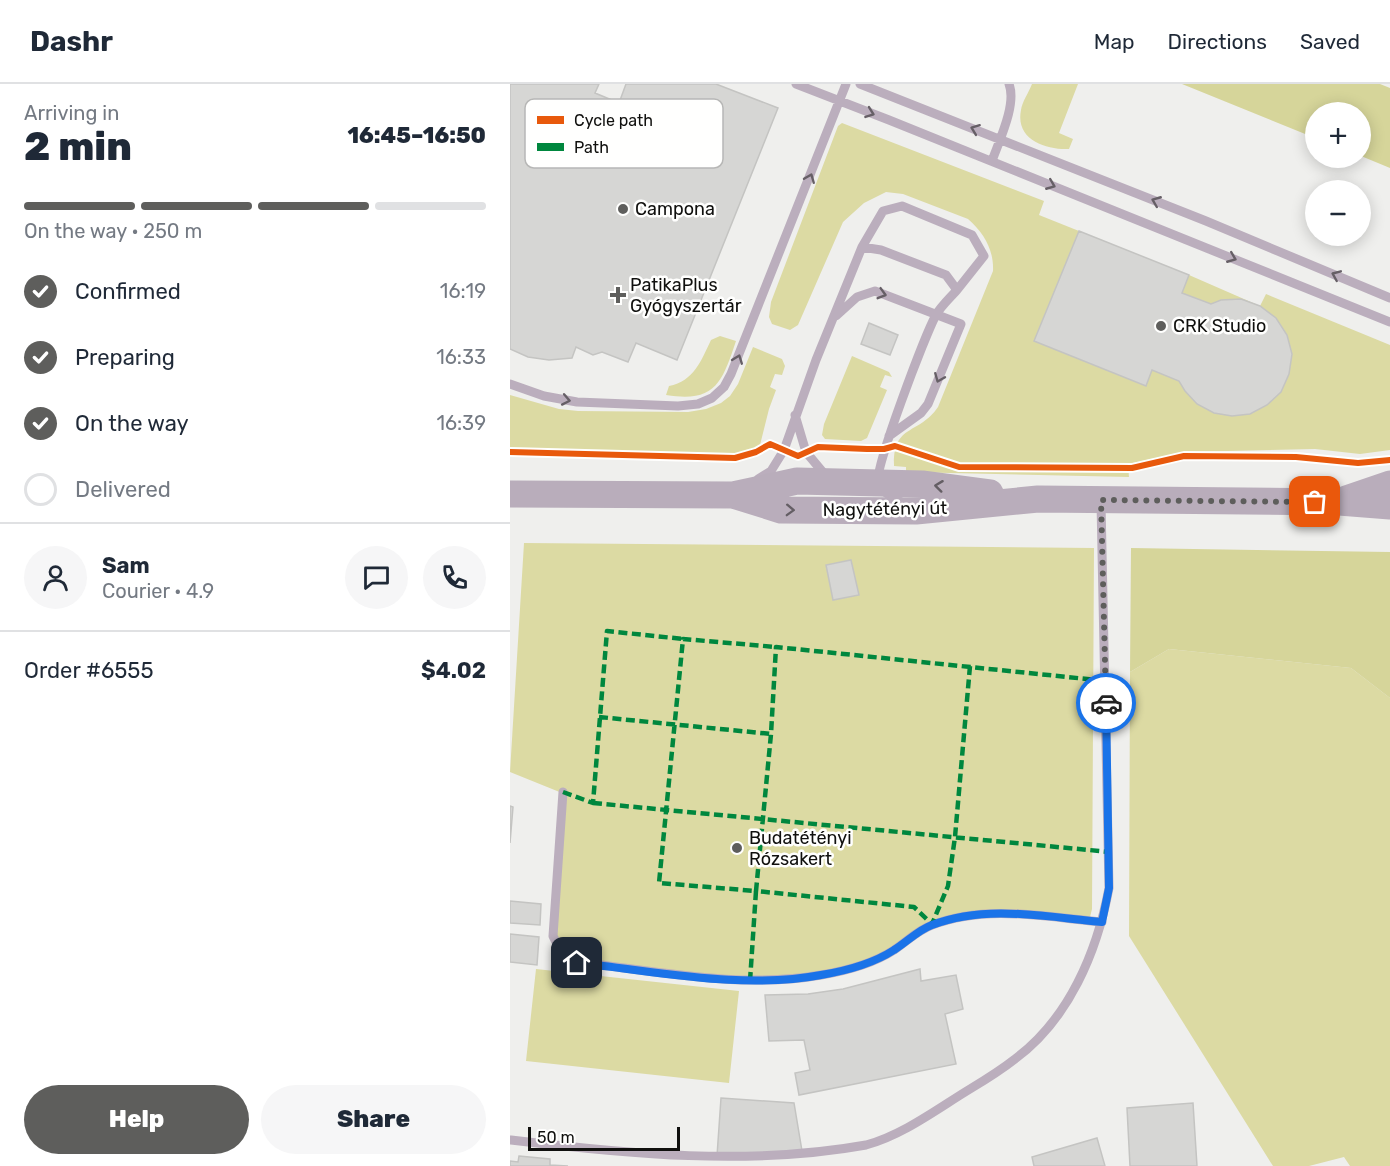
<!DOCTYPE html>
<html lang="en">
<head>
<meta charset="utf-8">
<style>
	body { margin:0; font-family:Rubik,sans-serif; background:#f6f6f7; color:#1f2937; height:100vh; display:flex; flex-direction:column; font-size:22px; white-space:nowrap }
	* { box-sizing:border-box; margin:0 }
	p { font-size:20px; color:#747a83 }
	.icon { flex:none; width:33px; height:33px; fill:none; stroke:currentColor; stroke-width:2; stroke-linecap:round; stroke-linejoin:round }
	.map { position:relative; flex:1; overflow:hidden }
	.drawer { display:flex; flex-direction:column; background:#fff; width:510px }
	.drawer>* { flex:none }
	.buttons { position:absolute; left:795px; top:18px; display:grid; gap:12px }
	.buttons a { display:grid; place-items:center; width:66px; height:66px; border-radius:50%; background:#fff; box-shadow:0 3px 15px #0003; font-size:30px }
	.scale { position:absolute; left:18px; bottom:15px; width:152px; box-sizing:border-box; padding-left:6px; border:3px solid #10100e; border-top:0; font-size:16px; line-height:21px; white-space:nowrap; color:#10100e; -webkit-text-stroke:4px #fffffe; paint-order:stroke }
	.pin { position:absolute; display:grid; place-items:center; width:51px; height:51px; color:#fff; margin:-26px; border-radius:12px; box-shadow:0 3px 9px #0006 }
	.courier { position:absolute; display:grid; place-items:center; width:60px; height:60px; margin:-30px; border:4px solid #1a73e8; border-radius:50%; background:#fff; color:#222; box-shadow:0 2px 8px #0007 }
	.overview em { font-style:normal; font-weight:800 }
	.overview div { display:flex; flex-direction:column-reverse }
	.overview { display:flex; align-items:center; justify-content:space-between; height:102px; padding:0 24px }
	h1 { font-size:39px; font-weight:800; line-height:45px }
	.bar { display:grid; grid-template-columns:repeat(4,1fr); gap:9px 6px; align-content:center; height:72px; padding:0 24px }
	.bar i { height:8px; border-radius:4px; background:#e0e1e3 }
	.bar .current { background:#5e5e5c }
	.bar p { grid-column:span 4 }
	.line { display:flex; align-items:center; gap:15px; padding:0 24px; border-top:2px solid #e0e1e3 }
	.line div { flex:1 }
	.round { display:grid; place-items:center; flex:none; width:63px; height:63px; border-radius:32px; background:#f6f6f7 }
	ol { padding:0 24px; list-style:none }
	li { display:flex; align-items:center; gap:18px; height:66px }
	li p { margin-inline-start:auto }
	li .icon { padding:6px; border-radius:50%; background:#5e5e5c; color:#fff; stroke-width:4 }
	li:last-child { color:#747a83 }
	li i { width:33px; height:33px; border:3px solid #e0e1e3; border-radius:50% }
	.action { display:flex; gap:12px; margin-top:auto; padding:12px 24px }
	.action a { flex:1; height:69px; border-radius:36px; background:#5e5e5c; color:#fff; font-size:24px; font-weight:800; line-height:69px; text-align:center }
	.action a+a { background:#f6f6f7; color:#1f2937 }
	header { display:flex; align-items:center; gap:36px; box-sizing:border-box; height:84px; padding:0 30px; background:#fff; border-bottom:2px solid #e0e1e3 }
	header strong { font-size:28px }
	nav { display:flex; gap:33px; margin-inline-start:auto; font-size:21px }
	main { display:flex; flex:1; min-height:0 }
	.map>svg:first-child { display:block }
</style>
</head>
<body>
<header>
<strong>Dashr</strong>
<nav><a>Map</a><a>Directions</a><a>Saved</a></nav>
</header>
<main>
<section class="drawer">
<div class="overview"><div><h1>2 min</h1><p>Arriving in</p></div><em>16:45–16:50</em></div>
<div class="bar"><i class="current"></i><i class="current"></i><i class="current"></i><i></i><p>On the way · 250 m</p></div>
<ol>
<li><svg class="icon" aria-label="check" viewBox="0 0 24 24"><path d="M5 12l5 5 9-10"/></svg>Confirmed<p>16:19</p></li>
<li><svg class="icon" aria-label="check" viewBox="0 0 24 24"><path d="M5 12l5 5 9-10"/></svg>Preparing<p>16:33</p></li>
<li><svg class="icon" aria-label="check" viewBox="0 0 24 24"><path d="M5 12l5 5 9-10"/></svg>On the way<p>16:39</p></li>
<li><i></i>Delivered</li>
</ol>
<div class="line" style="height:108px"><a class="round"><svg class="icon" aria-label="person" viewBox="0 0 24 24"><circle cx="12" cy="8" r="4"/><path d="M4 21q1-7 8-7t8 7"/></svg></a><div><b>Sam</b><p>Courier · 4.9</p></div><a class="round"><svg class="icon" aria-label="chat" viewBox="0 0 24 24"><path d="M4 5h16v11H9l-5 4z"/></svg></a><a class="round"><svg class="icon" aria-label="phone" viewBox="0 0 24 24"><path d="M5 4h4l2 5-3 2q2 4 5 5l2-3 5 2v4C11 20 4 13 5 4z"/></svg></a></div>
<div class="line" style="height:78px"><div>Order #6555</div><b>$4.02</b></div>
<div class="action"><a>Help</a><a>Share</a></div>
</section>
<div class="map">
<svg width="880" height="1082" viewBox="0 0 880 1082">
	<rect width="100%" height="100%" fill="#efefed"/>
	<path fill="#dcdaa3" d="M522,0h46l-19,49 14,6 -4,10c-23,1 -54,-9 -48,-39 1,-8 8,-18 11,-26z
		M332,39l202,78 -5,14 150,60 71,31 6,-12 124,51v105l-30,4 -45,-5 -131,3 -56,12 1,13 -223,-5v-5l-12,-1c-1,-43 24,-30 44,-59l55,-136c1,-21 -9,-38 -25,-52l-65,-25 -17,-2 -22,11 -21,19 -45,103 -8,5 -18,-6 -3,-7 2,-15 67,-176z
		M210,252l16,5c-14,42 -21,62 -70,54l3,-9c25,-5 32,-25 42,-46z
		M243,263l29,12 3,7 -3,9 -7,-1 -5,13 6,3 -7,19 -9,36 -9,6 -11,3h-92l-138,-4v-55l49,14 19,2 110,1 18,-3 15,-6 9,-7 8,-12z
		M342,272l37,16 3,5 -7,-2 -5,12 7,3 -20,48 -6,3 -36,-2 -3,-4 2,-11z
		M14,459l570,5 -2,361 -3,12 -94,-8 -63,11 -72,41 -77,16 -206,-19 -24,-26 9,-143 -52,-21z
		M659,565l182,19 39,30v468h-40l-6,-9 -35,9h-36l-144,-230 1,-264z
		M26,885l203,22 -10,92 -203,-22z"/>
	<path fill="#d6d59a" d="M672,0h198l10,4v80l-29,-12 -1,-44h-44l-1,26z
		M621,464l259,4v146l-39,-30 -182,-19 -39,23z"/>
	<path fill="#d6d6d4" stroke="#c4c4c2" stroke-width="1.5" d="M0,0h89l-4,9 24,10 7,-19h90l62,24 -101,252 -41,-17 -8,19 -26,-10 -9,3 -17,-8 -4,11 -23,2 -21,-3 -18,-8z
		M569,147l110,44 -7,18 29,11 10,-4 20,-1 19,7 16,12 11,17 5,19 -3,20 -8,18 -14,13 -17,9 -18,2 -18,-3 -17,-9 -12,-13 -6,-10 -27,-11 -6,16 -112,-45z
		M359,239l29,12 -8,20 -29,-11z
		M341,476l8,35 -26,5 -7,-35z
		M0,722l3,1 -3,36z
		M0,817l31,3 -1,21 -30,-2z
		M0,850l29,3 -2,28 -27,-3z
		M410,885l1,12 35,-6 7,34 -18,5 11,50 -157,31 -4,-22 15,-3 -6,-30 -35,1 -4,-46 43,-1 35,-5z
		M211,1014l73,5 8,48 -85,5z
		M683,1019l4,63h-67l-3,-58z
		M587,1054l8,28h-71l-2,-9z
		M9,1072l31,3v6l18,1h-58v-5l8,1z"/>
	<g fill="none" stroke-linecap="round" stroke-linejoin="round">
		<path stroke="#bbaebd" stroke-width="9" d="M286,0l93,36 501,202
			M350,0l346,137 184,77
			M482,77c7,-20 25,-57 17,-77
			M352,163l19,3 65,25 11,15c-7,8 -16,16 -21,25 -10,18 -63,156 -58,168 4,10 16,15 25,20
			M326,232l21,-19 18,-6 86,33 -33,80 -7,9 -32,23
			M0,300l34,12 33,6 101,4 20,-2 14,-6 12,-11 7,-13 115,-290
			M285,331l11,37 20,24
			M248,395l13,-8 13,-21 32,-90 46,-113 21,-36 19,-5 70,29 12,21 -27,34
			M53,708l-10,144c6,13 12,19 24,26 80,9 165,27 244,13 24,-4 53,-12 73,-25 12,-8 24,-20 38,-25 54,-21 114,-8 170,-3
			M1,1056c117,14 239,26 355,5 37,-10 71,-36 104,-56 15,-9 31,-19 45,-30 54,-40 82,-107 94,-171l-8,-385"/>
		<path stroke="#b9adbb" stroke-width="27" d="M0,410l223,1 64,-14 125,3 68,9
			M223,411l48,15 135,1 122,-12 301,3 51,4
			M836,415l44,-15"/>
		<path stroke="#00873e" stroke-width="4.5" stroke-dasharray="9 4.5" stroke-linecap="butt" d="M460,582l-15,171 -7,49 -16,38 -18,-17 -158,-16 15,-157 5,-87 330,34
			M89,633l172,17
			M53,708l30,11 14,-172 76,8
			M83,719l517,49
			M240,897l6,-90 -97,-8 24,-244 93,8"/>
		<g stroke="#fffffe" stroke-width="10">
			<path id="cycleway" d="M0,368l225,6 21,-6 14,-8 28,12 20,-9 49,2h17l11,-3 64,21 173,1 52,-12 112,1 62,6 32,-3"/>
		</g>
		<use href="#cycleway" stroke="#e8590c" stroke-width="6"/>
	</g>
	<defs><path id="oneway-chevron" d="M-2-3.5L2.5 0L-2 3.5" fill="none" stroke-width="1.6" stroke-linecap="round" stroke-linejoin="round" transform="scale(1.5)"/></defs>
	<g stroke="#665f66">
		<use href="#oneway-chevron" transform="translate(360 29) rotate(20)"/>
		<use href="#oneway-chevron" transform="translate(465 45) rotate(-159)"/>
		<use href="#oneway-chevron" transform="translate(300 94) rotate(-68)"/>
		<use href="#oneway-chevron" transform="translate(541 101) rotate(22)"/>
		<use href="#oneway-chevron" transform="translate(646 117) rotate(-158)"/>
		<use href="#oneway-chevron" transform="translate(722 174) rotate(22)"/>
		<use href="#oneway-chevron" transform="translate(826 191) rotate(-157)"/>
		<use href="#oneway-chevron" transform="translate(372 210) rotate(16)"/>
		<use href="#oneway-chevron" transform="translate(228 275) rotate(-69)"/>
		<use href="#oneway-chevron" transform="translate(429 294) rotate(112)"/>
		<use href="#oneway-chevron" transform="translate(56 316) rotate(11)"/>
	</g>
	<g stroke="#645e64">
		<use href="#oneway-chevron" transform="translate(429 402) rotate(-173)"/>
		<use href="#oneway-chevron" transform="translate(280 426) rotate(2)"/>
	</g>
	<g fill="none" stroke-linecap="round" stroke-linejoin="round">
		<path stroke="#5e5e5c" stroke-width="6" stroke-dasharray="0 10.8" d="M596,619l-5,-203 214,2"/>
		<path stroke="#1a73e8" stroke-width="8" d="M67,879c80,8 165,27 244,12 24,-4 53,-12 73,-25 13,-8 24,-20 38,-25 54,-21 114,-8 170,-3l7,-34 -3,-185"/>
	</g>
	<g fill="#5e5e5c" stroke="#fffffe" stroke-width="2">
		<circle cx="113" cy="125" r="6"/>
		<path d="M105 202h6v6h6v6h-6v6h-6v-6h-6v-6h6z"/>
		<circle cx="651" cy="242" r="6"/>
		<circle cx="227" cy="764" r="6"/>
	</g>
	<g text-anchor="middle" stroke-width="5" stroke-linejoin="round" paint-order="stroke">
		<g font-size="18" fill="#10100e" stroke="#fffffe" text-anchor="start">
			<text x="125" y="131">Campona</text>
			<text x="120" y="207">PatikaPlus<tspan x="120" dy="21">Gyógyszertár</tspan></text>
			<text x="663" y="248">CRK Studio</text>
			<text x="239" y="760">Budatétényi<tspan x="239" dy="21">Rózsakert</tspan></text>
		</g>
		<g font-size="18" fill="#10100e" stroke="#fffffe">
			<text transform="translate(375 425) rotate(-1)" y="6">Nagytétényi út</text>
		</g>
	</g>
	<rect x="15" y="15" width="198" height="69" rx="9" fill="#fffffe" stroke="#b7b7b6" stroke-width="1.5"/>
	<rect x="27" y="32" width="27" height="8" fill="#e8590c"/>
	<rect x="27" y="59" width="27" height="8" fill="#00873e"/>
	<g font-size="16" fill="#10100e">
		<text x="64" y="42">Cycle path</text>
		<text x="64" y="69">Path</text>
	</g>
</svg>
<div class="buttons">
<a>+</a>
<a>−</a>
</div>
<div class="scale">50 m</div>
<div class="pin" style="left:805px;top:418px;background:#ea580c"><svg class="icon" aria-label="bag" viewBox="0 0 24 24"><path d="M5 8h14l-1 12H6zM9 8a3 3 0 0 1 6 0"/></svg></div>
<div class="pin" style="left:67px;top:879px;background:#1f2937"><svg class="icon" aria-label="home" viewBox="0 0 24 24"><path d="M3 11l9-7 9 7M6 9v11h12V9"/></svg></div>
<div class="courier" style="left:596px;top:619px"><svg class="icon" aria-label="car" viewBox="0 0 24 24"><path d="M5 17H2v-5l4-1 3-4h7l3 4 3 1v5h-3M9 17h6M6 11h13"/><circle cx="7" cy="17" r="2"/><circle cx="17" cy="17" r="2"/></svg></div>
</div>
</main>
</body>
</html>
